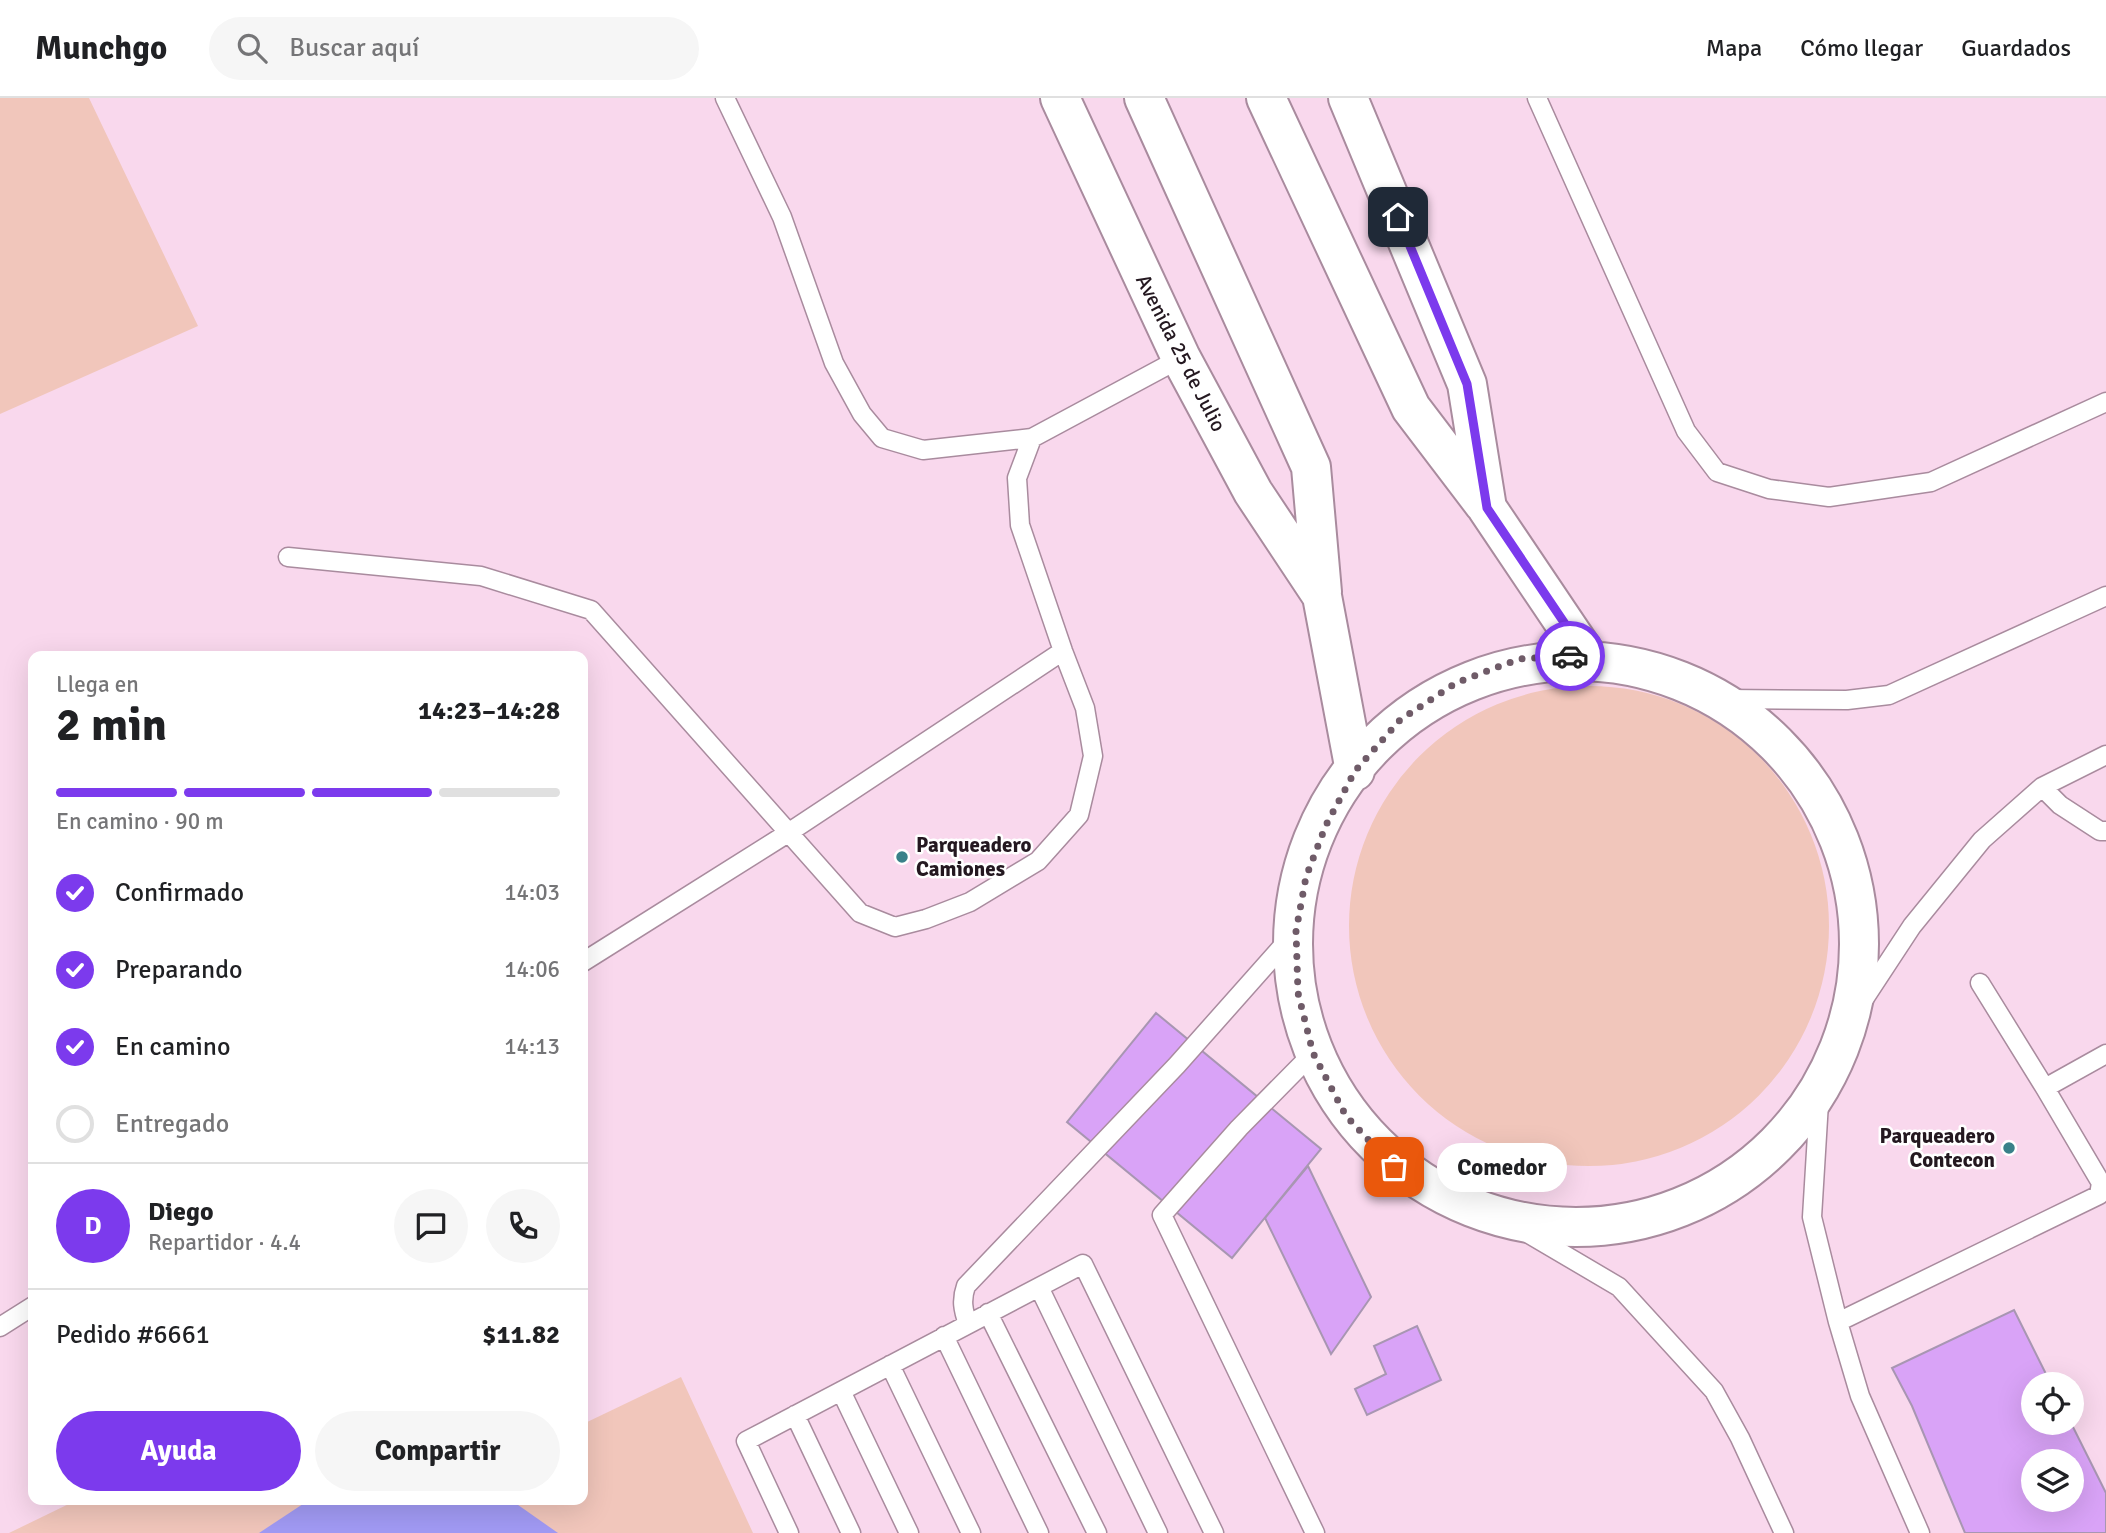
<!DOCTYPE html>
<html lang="es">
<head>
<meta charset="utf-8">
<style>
	body { margin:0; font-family:Signika,sans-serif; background:#f6f6f6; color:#202124; height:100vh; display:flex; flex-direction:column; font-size:26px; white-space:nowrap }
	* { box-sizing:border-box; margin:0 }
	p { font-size:23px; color:#757577 }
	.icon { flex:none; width:38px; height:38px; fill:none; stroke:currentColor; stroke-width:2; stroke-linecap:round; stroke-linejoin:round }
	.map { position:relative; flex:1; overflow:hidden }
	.details { position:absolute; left:28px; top:553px; width:560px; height:854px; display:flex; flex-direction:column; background:#fff; border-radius:14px; box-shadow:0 7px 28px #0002 }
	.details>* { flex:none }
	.tools { position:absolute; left:2021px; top:1274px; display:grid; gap:14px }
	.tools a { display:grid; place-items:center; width:63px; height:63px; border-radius:50%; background:#fff; box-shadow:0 7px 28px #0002; font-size:35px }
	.pin { position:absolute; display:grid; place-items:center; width:60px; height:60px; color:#fff; margin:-30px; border-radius:14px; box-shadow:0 4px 10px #0006 }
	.courier { position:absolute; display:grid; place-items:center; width:70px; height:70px; margin:-35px; border:5px solid #7c3aed; border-radius:50%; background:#fff; color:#222; box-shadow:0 2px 9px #0007 }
	.bubble { position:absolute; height:49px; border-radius:24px; background:#fff; box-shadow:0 7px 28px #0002; font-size:23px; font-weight:800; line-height:49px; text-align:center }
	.headline em { font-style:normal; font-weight:800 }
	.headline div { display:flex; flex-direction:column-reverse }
	.headline { display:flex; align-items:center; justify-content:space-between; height:119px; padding:0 28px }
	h1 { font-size:46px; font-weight:800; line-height:52px }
	.bar { display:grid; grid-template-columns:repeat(4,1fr); gap:10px 7px; align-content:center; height:84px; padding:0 28px }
	.bar i { height:9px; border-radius:5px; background:#e0e0e0 }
	.bar .current { background:#7c3aed }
	.bar p { grid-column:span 4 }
	.line { display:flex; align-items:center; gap:18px; padding:0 28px; border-top:2px solid #e0e0e0 }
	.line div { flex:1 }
	.round { display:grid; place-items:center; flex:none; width:74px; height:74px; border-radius:37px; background:#f6f6f6 }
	ol { padding:0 28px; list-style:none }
	li { display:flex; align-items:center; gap:21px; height:77px }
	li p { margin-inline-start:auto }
	li .icon { padding:7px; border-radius:50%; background:#7c3aed; color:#fff; stroke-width:4 }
	li:last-child { color:#757577 }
	li i { width:38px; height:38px; border:4px solid #e0e0e0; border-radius:50% }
	.action { display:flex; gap:14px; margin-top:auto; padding:14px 28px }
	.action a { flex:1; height:80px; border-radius:42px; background:#7c3aed; color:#fff; font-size:28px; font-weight:800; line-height:80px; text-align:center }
	.action a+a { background:#f6f6f6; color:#202124 }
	header { display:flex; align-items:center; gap:42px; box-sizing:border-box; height:98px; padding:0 35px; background:#fff; border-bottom:2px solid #e0e0e0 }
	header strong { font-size:33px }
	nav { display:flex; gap:38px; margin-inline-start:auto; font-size:24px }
	.search { width:490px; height:63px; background:#f6f6f6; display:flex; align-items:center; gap:18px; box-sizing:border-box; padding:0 24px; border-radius:38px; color:#757577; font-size:26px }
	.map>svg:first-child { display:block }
</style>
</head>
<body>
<header>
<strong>Munchgo</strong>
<div class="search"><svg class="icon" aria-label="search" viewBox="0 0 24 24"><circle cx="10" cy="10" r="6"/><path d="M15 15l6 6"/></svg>Buscar aquí</div>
<nav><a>Mapa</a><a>Cómo llegar</a><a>Guardados</a></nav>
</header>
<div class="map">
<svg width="2106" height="1435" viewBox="0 0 2106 1435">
	<rect width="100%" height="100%" fill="#f9d8ed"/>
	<path fill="#f1c6bb" d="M0,0h89l109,228 -198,88z
		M1349 828a240 240 0 1 1 480 0a240 240 0 1 1-480 0Z
		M681,1279l72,156h-744l68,-33h506v-76z"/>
	<path fill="#a19af4" d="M309,1402h202l47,33h-299z"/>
	<path fill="#d9a3f7" stroke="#a896b2" stroke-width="2" fill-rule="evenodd" d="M1156,915l165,136 -89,109 -165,-136z
		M1308,1068l63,131 -40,57 -66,-136z
		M2014,1212l37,74h-17v39h37l35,70v40h-141l-53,-127 -20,-38zM2034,1363h38v39h-38z
		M1417,1228l24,54 -74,35 -12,-26 31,-15 -12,-28z"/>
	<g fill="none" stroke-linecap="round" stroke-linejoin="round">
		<g stroke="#a98b9e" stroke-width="21">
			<path id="lane" d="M725,0l57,119 52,146 28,51 20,24 41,12 109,-12 149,-80
				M1537,0l149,333 31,41 52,17 60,8 102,-15 175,-80
				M288,459l193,19 110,34 269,303 35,14 31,-8 44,-17 68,-41 41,-46 14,-59 -8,-48 -22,-57 -43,-126 -3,-47 15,-40
				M1725,601l122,1 42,-5 217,-99
				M2042,689l18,18 40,26h6
				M583,864l205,-129 275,-182
				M1845,930l67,-102 70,-86 60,-53 64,-32
				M1313,955l-74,75 -77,87 153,318
				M1820,988l-8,131 26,105 22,74 60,137
				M2045,990l61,-34
				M1519,1130l100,59 95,104 26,47 44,95
				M1039,1189l119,246
				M988,1215l109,220
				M1838,1224l261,-127 2,-12 -56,-95 -65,-105
				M968,1226c-5,-14 -7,-24 -2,-38l211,-221 119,-134
				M0,1229l33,-21
				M944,1238l95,197
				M890,1267l81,168
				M841,1293l68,142
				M795,1317l56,118
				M789,1435l-43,-92 337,-177 131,269"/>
		</g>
		<g stroke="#a98b9e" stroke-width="42">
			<path id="primary" d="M1060,0l121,260 72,134 69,104 33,175
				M1144,0l167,369 11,125
				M1266,0l145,310 73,96
				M1348,0l119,286 20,124 99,147
				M1293 846a283 283 0 1 1 566 0a283 283 0 1 1-566 0Z"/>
		</g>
		<use href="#lane" stroke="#fff" stroke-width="18"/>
		<use href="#primary" stroke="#fff" stroke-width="38"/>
	</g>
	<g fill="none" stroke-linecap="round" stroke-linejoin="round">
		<path stroke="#6f5b68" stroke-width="7" stroke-dasharray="0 12.6" d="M1394,1069l-48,-51 -33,-63 -15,-60 -2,-62 10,-54 20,-52 29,-54 45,-51 56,-37 63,-24 51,-3"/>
		<path stroke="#7c3aed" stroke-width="9" d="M1398,119l69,167 20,124 99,147 -16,1"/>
	</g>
	<g fill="#398189" stroke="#fff" stroke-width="2.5">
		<circle cx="902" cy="759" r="7"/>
		<circle cx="2009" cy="1050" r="7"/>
	</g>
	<g text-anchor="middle" stroke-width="5" stroke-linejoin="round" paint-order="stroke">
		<g font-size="21" fill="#241820" stroke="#fff">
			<text transform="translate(1181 255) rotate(63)" y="7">Avenida 25 de Julio</text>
		</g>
		<g font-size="21" font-weight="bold" fill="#241820" stroke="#fff" text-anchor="start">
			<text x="916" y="754">Parqueadero<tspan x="916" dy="24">Camiones</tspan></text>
			<text x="1995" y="1045" text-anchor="end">Parqueadero<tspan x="1995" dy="24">Contecon</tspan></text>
		</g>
	</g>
</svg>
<div class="tools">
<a><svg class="icon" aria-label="locate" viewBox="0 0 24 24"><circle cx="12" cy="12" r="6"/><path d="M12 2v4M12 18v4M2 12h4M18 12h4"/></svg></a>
<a><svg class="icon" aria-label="layers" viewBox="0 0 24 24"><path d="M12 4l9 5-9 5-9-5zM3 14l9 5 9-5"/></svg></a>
</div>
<div class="pin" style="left:1394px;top:1069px;background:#ea580c"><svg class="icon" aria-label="bag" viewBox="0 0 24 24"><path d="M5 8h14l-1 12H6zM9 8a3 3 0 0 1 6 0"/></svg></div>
<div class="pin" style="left:1398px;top:119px;background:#1f2937"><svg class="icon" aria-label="home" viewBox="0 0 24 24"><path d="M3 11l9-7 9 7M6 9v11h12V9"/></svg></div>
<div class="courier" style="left:1570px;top:558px"><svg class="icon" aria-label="car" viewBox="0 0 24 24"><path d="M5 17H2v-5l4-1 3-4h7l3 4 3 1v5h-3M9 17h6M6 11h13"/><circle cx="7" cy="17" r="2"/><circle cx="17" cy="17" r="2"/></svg></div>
<div class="bubble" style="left:1437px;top:1045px;width:130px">Comedor</div>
<section class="details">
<div class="headline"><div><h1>2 min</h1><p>Llega en</p></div><em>14:23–14:28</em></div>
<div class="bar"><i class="current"></i><i class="current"></i><i class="current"></i><i></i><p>En camino · 90 m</p></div>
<ol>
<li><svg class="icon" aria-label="check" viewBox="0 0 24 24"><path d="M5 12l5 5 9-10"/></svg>Confirmado<p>14:03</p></li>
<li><svg class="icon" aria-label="check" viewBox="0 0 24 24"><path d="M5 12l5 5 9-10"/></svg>Preparando<p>14:06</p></li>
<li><svg class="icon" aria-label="check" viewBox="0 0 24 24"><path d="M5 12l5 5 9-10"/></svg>En camino<p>14:13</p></li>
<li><i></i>Entregado</li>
</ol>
<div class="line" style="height:126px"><b class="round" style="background:#7c3aed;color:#fff">D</b><div><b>Diego</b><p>Repartidor · 4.4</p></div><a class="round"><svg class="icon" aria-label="chat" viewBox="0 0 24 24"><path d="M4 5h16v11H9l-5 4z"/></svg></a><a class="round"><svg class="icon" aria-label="phone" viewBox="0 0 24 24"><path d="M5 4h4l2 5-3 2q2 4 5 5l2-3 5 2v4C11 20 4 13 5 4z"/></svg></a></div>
<div class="line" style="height:91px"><div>Pedido #6661</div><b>$11.82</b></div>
<div class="action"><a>Ayuda</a><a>Compartir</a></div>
</section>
</div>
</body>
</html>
